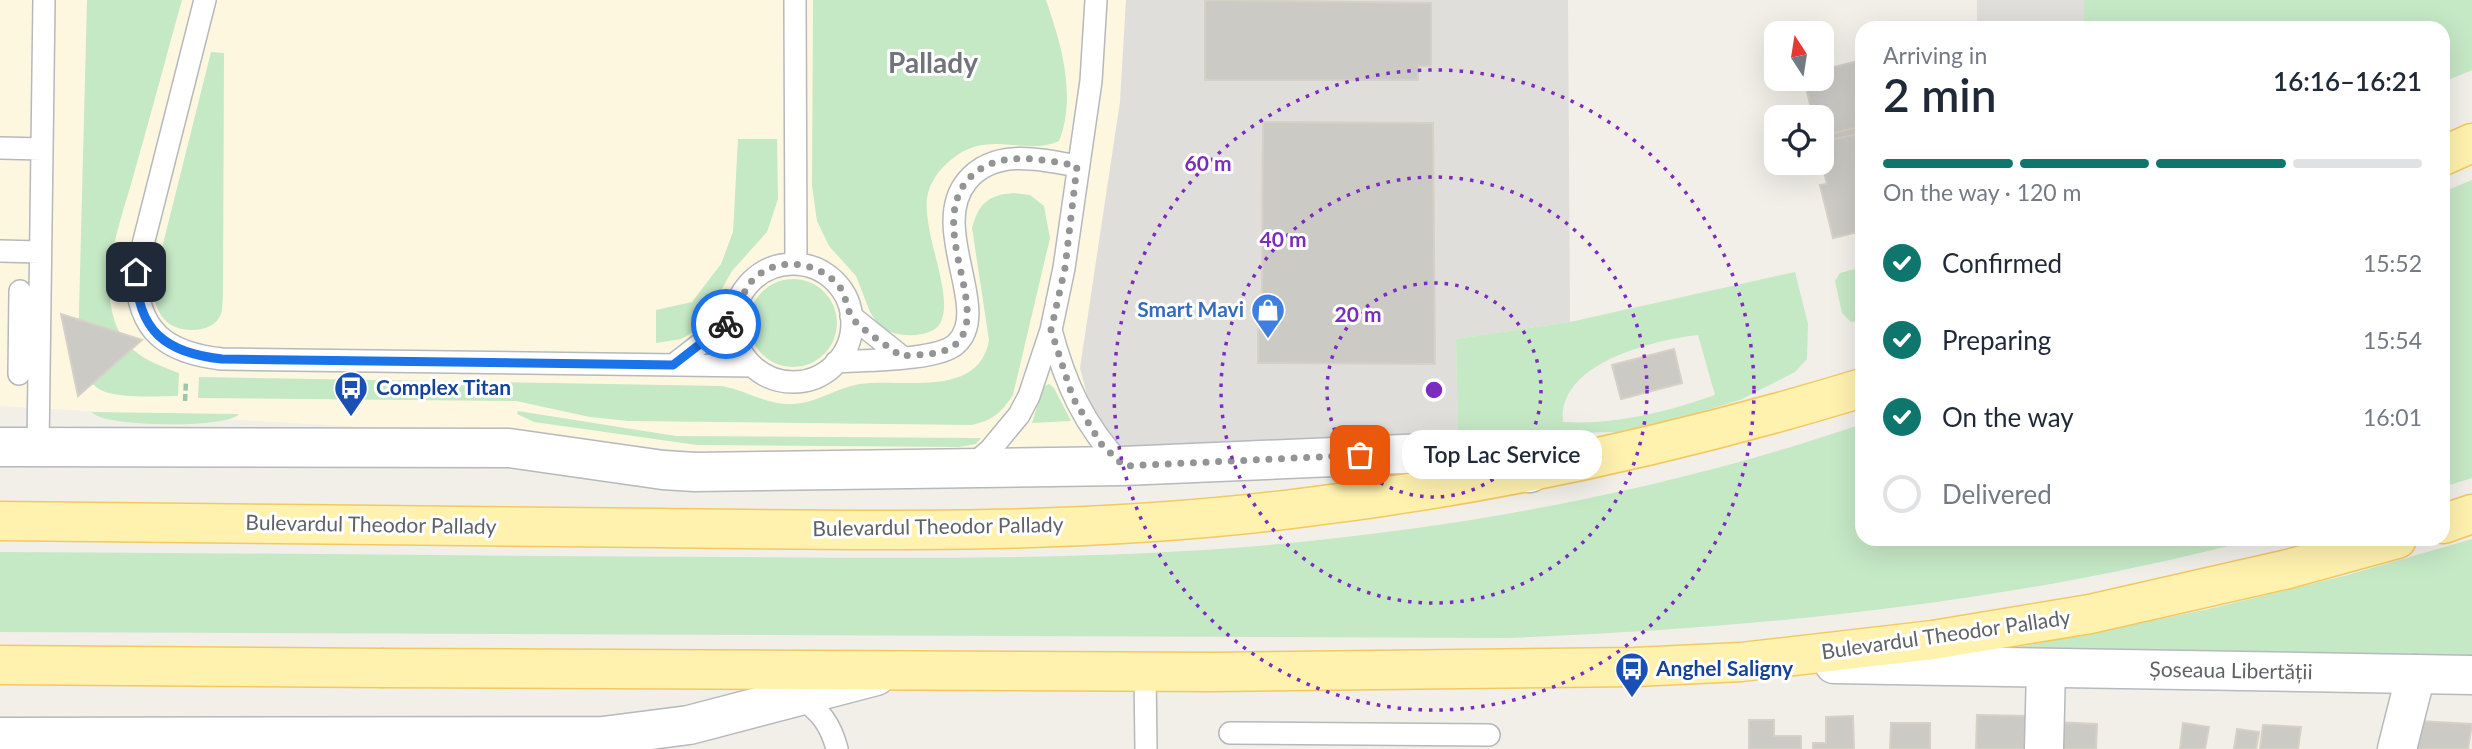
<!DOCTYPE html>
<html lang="en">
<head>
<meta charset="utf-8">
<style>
	body { margin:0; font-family:Lato,sans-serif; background:#f6f6f7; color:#1f2937; height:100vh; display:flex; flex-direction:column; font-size:26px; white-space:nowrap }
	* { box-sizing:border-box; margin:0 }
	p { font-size:23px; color:#747a83 }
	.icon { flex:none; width:38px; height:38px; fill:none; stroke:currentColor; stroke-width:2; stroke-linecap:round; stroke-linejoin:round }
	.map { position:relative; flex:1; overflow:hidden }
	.sheet { position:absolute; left:1855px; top:21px; width:595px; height:525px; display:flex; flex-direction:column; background:#fff; border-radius:21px; box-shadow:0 7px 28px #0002 }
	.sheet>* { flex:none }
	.needle { width:46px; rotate:348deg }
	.tools { position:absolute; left:1764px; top:21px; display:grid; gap:14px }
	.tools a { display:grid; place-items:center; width:70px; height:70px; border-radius:14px; background:#fff; box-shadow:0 7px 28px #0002; font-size:35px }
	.pin { position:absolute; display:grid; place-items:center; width:60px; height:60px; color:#fff; margin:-30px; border-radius:14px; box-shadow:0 4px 10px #0006 }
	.courier { position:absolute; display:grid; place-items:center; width:70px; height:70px; margin:-35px; border:5px solid #1a73e8; border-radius:50%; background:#fff; color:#222; box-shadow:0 2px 9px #0007 }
	.bubble { position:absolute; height:49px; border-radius:21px; background:#fff; box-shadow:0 7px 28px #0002; font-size:23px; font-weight:600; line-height:49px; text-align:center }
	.summary em { font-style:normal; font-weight:600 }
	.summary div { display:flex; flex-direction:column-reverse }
	.summary { display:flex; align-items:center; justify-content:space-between; height:119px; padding:0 28px }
	h1 { font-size:46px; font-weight:600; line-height:52px }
	.bar { display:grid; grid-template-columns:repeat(4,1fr); gap:10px 7px; align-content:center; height:84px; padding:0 28px }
	.bar i { height:9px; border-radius:5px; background:#e0e1e3 }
	.bar .selected { background:#0f766e }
	.bar p { grid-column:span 4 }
	ol { padding:0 28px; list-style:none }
	li { display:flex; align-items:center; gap:21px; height:77px }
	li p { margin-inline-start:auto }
	li .icon { padding:7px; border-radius:50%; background:#0f766e; color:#fff; stroke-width:4 }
	li:last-child { color:#747a83 }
	li i { width:38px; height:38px; border:4px solid #e0e1e3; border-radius:50% }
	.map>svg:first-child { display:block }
</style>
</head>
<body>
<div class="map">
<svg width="2472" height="749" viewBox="0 0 2472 749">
	<rect width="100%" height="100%" fill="#f1efe8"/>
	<path fill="#fef7e0" d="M0,0h1126l-6,102 -40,266 25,61 17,20 -397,5 -205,-18 -520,-30z"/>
	<path fill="#e0deda" d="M1126,0h442l2,322 -114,17 2,96 -336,14 -32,-42 -10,-39 40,-266z
		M1977,0h495v70l-29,12v-54h-466z"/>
	<path fill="#c5e8c5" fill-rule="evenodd" d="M87,0h95c-16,57 -31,114 -47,170 -11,41 -32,93 -24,136 7,42 32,54 68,67l-1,23c-20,0 -69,4 -83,-10 -10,-8 -13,-24 -17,-35z
		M813,0h233c15,43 31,97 13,141 -33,16 -70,-13 -107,18 -12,9 -23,24 -25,39 -4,35 25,93 15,121 -3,10 -11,13 -20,15 -16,3 -28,0 -42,-6l-10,-16 -14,-36 -27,-30 -12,-25 -5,-35z
		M2084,0h388v70l-29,12v-54h-359z
		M211,52l13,1 -1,244c-1,5 0,12 -2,17 -8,21 -45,20 -57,5 -8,-9 -9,-19 -12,-31z
		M738,139h39l1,60 -11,33 -35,39 -13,23 -3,16 -12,16 -23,13 -25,4v-33l36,-8 29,-38 12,-32z
		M2472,180v298l-29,9v-295z
		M1014,193l16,2 14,11 6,32 -37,157c-12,18 -21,26 -42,30l-343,-4 -38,-4 -74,-16 -318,-3 1,-21 523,9c23,4 43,18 67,18 24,1 47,-16 71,-20 42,-6 119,15 129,-44l-17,-112c7,-25 16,-33 42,-35z
		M1862,267v54l-11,1 -9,-9 -7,-32 5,-8z
		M1795,272l13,52 -1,35 -12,13 -55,28 -70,21 -52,11 -160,3 -2,-96 114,-17zM1698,335l17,60c-48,17 -101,30 -152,27 -6,-59 91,-82 135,-87z
		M749 323a44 44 0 1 1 88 0a44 44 0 1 1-88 0Z
		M1049,384l5,4 17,33 -39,2 11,-36z
		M518,411l158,25 305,2 -5,6 -17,3 -262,-2 -163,-23 -17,-8z
		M92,412l147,2c-11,15 -139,13 -147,-2z
		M1862,424v115h393c-246,65 -497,89 -750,99l-1505,-6v-80c242,1 484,4 726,5 191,1 384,4 574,-15 190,-19 381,-56 562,-118z
		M2472,539v119l-476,-6 213,-43 135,-33z"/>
	<path fill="#cccac5" stroke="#d6d1c6" stroke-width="2" d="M1205,0l226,3v63h-13v14h-213z
		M1862,60v73l-40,9v-25h-9l-9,-38h18v-9z
		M1263,122l170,1 2,241 -177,-1v-62l4,1z
		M1862,126v105l-29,7 -13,-53 7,-1 -5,-21v-27z
		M61,314l81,26 -64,56z
		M1674,349l8,34 -61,16 -9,-34z
		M1977,715l51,1 -1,33h-51z
		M1853,716l1,33h-41v-6h13v-26z
		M1749,720h25v16h27v13h-52z
		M2419,721l53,3 -4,25h-53z
		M2052,722l45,2 -1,25h-45z
		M1891,723h39v26h-40z
		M2183,723l26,4 -4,22h-25z
		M2263,725l38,2 -3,22h-38z
		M2237,729l22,3 -3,17h-22z"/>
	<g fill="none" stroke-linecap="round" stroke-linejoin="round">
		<g stroke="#b5b8bc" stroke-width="24">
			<path id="service" d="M205,0l-69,272c1,59 30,81 86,87l531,7
				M795,0l1,264
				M0,148l42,1
				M0,251l40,1
				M734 323a59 59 0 1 1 118 0a59 59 0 1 1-118 0Z
				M851,316l50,40
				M1051,330c14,53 33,96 72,136
				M836,362c27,-2 102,-1 120,-18 37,-33 -28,-116 11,-163 27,-33 73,-22 110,-15
				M673,365l61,-47
				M19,374l1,-83
				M38,447l6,-447
				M971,466l19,-16 29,-35 10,-19 22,-66 13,-62 27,-187 5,-81
				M1145,671l1,78
				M799,697c21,13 32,28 38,52
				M1230,733l259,2"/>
		</g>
		<g stroke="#b5b8bc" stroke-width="41">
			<path id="minor" d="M2044,749l2,-81
				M2397,749l19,-75"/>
		</g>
		<g stroke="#b5b8bc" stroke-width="41">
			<path id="tertiary" d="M0,447l509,1 154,22 32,2 428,-6 304,-13 47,6 56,14
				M0,737l603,-1 86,-11 187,-49"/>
		</g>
		<g stroke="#b6babf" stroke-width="41">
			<path id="secondary" d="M1834,664l638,11"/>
		</g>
		<g stroke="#f2c960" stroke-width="41">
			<path id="primary" d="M2443,156l29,-13
				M0,521c220,2 440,5 660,7 213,3 429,7 640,-20 192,-23 378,-64 562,-120
				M2443,524l29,-10
				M384,668l829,4 422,-5 106,-5 192,-22 157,-26 198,-45 109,-30"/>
		</g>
		<path stroke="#9cc7a9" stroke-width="4.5" stroke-dasharray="7 3.5" stroke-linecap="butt" d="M185,401l1,-20"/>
		<use href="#service" stroke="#fff" stroke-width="21"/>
		<use href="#minor" stroke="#fff" stroke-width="38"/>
		<use href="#tertiary" stroke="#fff" stroke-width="38"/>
		<use href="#secondary" stroke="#fff" stroke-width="38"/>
		<use href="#primary" stroke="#fff2af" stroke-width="38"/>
		<g stroke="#f2c960" stroke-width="41" stroke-linecap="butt">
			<path id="primary-bridge" d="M0,665l384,3"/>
		</g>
		<use href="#primary-bridge" stroke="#fff2af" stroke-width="38"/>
	</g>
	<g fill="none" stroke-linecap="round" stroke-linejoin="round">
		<path stroke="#929495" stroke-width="7" stroke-dasharray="0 12.6" d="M726,324c16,-12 13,-37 35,-51 24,-16 60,-9 78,13 7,9 7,20 12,30 6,11 38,31 50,40 18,-2 43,0 56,-13 33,-34 -28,-113 9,-161 27,-34 74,-23 111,-16l-12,102 -14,62 22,68 29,47 22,21 236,-11"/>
		<path stroke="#1a73e8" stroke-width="9" d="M136,272c1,59 30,81 86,87l451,6 53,-41"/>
	</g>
	<g fill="none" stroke="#7b2cbf" stroke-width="3.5" stroke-dasharray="3.5 7">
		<circle cx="1434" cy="390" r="107"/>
		<circle cx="1434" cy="390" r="213"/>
		<circle cx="1434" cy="390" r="320"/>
	</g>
	<defs>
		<g id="shop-pin" transform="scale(1.75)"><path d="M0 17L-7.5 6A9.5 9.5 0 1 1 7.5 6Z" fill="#3f7fe0" stroke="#fff"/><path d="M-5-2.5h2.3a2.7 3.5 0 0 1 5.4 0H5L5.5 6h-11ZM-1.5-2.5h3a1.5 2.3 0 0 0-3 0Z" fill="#fff"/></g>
		<g id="bus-pin" transform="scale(1.75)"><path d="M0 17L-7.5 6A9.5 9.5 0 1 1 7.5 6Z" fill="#1a4fb4" stroke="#fff"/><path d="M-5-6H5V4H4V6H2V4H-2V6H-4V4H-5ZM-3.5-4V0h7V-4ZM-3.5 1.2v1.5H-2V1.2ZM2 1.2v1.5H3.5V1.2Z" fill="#fff"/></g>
	</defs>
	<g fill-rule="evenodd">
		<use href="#shop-pin" x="1268" y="310"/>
		<use href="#bus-pin" x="351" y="388"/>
		<use href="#bus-pin" x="1632" y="669"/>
	</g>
	<g text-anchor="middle" stroke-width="6" stroke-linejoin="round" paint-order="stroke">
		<g font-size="21" font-weight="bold" fill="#366cbe" stroke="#fff" text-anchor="end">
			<text x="1244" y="317">Smart Mavi</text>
		</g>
		<g font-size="21" font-weight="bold" fill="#164399" stroke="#fff" text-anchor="start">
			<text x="376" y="395">Complex Titan</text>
			<text x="1656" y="676">Anghel Saligny</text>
		</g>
		<g font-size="21" fill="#5f6368" stroke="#fff">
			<text transform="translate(371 525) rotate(1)" y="7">Bulevardul Theodor Pallady</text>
			<text transform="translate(938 527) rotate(-1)" y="7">Bulevardul Theodor Pallady</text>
			<text transform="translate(1946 635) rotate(-8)" y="7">Bulevardul Theodor Pallady</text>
			<text transform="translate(2231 671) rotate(1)" y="7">Șoseaua Libertății</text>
		</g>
		<g font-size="28" font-weight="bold" fill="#70757a" stroke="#fff">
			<text x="933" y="73">Pallady</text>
		</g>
	</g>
	<circle cx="1434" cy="390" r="10" fill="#7b2cbf" stroke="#fff" stroke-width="3.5"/>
	<g font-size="21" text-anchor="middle" font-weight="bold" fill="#7b2cbf" stroke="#fff" stroke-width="6" stroke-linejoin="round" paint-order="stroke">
		<text x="1208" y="171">60 m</text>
		<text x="1283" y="247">40 m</text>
		<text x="1358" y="322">20 m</text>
	</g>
</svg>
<div class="tools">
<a><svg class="needle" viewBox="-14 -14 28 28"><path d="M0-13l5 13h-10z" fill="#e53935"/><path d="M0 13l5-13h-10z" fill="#747a83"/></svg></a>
<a><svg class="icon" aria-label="locate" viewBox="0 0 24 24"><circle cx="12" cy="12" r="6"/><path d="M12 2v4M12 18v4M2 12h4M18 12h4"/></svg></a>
</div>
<div class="pin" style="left:1360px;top:455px;background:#ea580c"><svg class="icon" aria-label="bag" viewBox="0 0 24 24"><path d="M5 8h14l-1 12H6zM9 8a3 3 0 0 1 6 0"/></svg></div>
<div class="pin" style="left:136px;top:272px;background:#1f2937"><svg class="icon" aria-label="home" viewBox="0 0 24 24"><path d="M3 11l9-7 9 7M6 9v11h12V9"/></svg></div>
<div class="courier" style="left:726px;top:324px"><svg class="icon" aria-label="bike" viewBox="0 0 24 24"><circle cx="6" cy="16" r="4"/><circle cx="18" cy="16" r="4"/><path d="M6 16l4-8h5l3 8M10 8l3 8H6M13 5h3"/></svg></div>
<div class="bubble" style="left:1402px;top:430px;width:200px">Top Lac Service</div>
<section class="sheet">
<div class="summary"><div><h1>2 min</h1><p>Arriving in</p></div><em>16:16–16:21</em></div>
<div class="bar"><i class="selected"></i><i class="selected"></i><i class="selected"></i><i></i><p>On the way · 120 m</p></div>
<ol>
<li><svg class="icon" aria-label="check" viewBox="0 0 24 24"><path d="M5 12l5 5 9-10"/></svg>Confirmed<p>15:52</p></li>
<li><svg class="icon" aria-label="check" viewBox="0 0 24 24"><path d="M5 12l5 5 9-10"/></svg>Preparing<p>15:54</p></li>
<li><svg class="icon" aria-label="check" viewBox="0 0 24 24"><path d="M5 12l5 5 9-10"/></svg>On the way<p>16:01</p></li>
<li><i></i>Delivered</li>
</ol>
</section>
</div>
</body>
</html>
